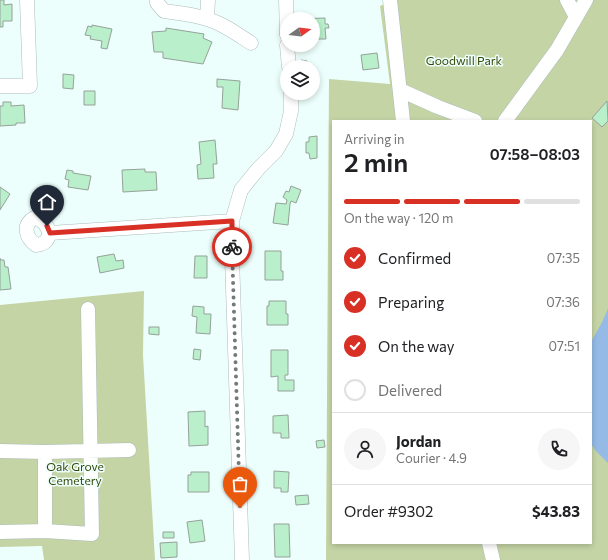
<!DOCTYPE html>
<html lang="en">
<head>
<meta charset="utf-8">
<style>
	body { margin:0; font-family:Commissioner,sans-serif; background:#f6f6f6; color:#202124; height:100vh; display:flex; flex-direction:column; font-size:15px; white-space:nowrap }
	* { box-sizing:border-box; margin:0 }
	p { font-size:13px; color:#757577 }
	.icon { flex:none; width:22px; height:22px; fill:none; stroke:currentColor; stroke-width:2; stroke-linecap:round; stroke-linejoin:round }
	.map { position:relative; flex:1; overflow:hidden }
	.panel { position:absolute; left:332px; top:120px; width:260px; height:424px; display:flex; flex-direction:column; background:#fff; border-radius:0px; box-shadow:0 2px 6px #0003 }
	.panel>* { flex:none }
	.needle { width:26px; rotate:75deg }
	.buttons { position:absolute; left:280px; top:12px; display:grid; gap:8px }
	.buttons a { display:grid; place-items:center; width:40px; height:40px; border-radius:50%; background:#fff; box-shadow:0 2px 6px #0003; font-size:20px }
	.pin { position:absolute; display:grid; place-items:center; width:34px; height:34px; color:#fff; margin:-41px -17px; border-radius:50% 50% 50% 0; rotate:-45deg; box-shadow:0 0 4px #0007 }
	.pin .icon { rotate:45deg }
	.courier { position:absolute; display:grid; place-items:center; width:40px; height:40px; margin:-20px; border:3px solid #d93025; border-radius:50%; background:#fff; color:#222; box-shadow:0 1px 5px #0007 }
	.overview em { font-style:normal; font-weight:600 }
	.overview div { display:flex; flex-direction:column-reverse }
	.overview { display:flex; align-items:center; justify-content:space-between; height:68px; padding:0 12px }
	h1 { font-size:26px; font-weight:600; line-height:30px }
	.bar { display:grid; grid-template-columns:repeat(4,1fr); gap:6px 4px; align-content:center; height:48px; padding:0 12px }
	.bar i { height:5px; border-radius:3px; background:#e0e0e0 }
	.bar .current { background:#d93025 }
	.bar p { grid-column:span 4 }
	.line { display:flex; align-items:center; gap:10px; padding:0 12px; border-top:1px solid #e0e0e0 }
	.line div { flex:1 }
	.round { display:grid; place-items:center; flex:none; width:42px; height:42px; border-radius:21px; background:#f6f6f6 }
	ol { padding:0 12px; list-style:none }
	li { display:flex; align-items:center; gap:12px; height:44px }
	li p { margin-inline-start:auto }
	li .icon { padding:4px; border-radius:50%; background:#d93025; color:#fff; stroke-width:4 }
	li:last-child { color:#757577 }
	li i { width:22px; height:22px; border:2px solid #e0e0e0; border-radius:50% }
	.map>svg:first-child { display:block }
</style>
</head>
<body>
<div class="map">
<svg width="608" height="560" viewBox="0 0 608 560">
	<rect width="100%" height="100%" fill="#edfffc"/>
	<path fill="#c5d4a5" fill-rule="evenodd" d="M392,0h216v560h-282l3,-481 61,5 -10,-78zM333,121h258v422h-258z
		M144,291l-1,64 12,205h-111l-2,-14 -42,1v-242z"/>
	<path fill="#94bae5" d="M608,308v155l-12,-12 -5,-7v-102c6,-11 13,-22 17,-34z"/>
	<path fill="#b9efca" stroke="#95a299" d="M0,0h4v5l8,-1v17h-9v6h-3z
		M325,18v6h3l1,4h-4l1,11h-13v-20h-17z
		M92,25l20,4 -5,20 -6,-1 1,-7 -12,-2 1,-3 -6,-1 3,-9 4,1z
		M166,28l38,6 -1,4 9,4 -9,22 -40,-6v-6h-9l-2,-20 14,-1z
		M377,53l2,15 -16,2 -2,-15z
		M301,60l6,1 -1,6h-6z
		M63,74l11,1 -1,14 -10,-1z
		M217,79l23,2 -2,29 -16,-2 1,-21h-6z
		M84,91h11v14h-11z
		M607,101l1,20 -6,6 -10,-9z
		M3,102h8v4l13,-1 1,18h-9v2l-16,1v-20h3z
		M317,136v22l-7,1 -1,-6h-3v-11h3v-5z
		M215,140l2,24h-4l1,14 -16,1 -1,-14 4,-1 -2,-22z
		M145,169v3h11l1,18 -34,2 -1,-22z
		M67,170l6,1v2l18,3 -3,14 -20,-3 1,-7 -4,-1z
		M291,186l10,4 -5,13 -5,-2 -1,3 -2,21 -15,-2 3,-20 10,1 1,-4 -4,-3 3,-6 3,1z
		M0,187l10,7 -10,16z
		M265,251h16v20h2v9h-18z
		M114,254l2,7 7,-1 1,8 -24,5 -3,-16z
		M195,256h12v22h-13z
		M0,258v2h4l1,7h3l3,22 -11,1z
		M269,301h17v13h2v11h-21v-19h2z
		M193,306l11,1v7h7l-1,20 -14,-1 1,-16 -5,-1z
		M149,327h10v8l-10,-1z
		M194,349l7,1 -1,10 -7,-1z
		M271,350h17v25h-3v5h9v11h-16v-15l-7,1z
		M205,411v16l3,-1v19l-19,1 -1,-34z
		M288,415l1,23h-8v-5h-8v-17z
		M324,440l1,7 -8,1 -1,-7z
		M274,471l15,1 -1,20h-7v-4h-7z
		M191,472h18v20h-21v-17h3z
		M308,495l1,9 -13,1 -1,-9z
		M202,520l3,21 -15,2 -3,-21z
		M274,524h15l1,33h-15z
		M163,532h11v6h-11z
		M177,542v15l-16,1 -1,-15z"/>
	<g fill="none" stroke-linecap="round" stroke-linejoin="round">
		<g stroke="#abbcba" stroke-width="15">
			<path id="minor" d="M157,0v3l7,8c14,2 29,3 43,8 15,4 30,15 44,24
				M286,0l1,35
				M390,0l13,121
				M567,0l9,17
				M207,19l1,-19
				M287,45l2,22
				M0,86h30l-3,-86
				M400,90l38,17 37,14
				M505,121l52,-71 29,-50
				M34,218c9,0 13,8 16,15 -3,8 -5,11 -14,12 -10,-7 -14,-20 -2,-27z
				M50,233l182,-12
				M0,451l45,1v79l-45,1
				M45,452l84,-2
				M45,531l47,3 -4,-225
				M489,543l4,17
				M242,560l-10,-303v-36l9,-31 17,-21 18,-18 10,-17 5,-23v-18"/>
		</g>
		<use href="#minor" stroke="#fff" stroke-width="14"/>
	</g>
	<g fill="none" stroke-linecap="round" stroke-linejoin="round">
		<path stroke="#717c7a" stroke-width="4" stroke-dasharray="0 7.2" d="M232,247l8,261"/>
		<path stroke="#d93025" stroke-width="5" d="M47,226l3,7 182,-12v26"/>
	</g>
	<g text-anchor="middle" stroke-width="3" stroke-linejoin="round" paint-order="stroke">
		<g font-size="12" fill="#374506" stroke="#edfffc">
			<text x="464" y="65">Goodwill Park</text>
			<text x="75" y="471">Oak Grove<tspan x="75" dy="14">Cemetery</tspan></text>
		</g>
	</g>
</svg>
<div class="buttons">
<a><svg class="needle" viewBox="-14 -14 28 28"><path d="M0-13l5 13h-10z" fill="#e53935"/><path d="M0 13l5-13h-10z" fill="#757577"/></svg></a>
<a><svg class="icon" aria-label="layers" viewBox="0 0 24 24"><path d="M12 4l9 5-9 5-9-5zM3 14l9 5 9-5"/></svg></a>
</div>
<div class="pin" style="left:240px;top:508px;background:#ea580c"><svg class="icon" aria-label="bag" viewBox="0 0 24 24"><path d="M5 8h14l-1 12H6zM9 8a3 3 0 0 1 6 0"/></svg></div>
<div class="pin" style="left:47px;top:226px;background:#1f2937"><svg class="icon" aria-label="home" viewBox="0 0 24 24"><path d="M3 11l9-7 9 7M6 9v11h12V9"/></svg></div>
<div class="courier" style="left:232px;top:247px"><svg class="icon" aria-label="bike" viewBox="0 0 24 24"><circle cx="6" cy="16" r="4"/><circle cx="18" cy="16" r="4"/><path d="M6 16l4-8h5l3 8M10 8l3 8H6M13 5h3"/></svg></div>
<section class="panel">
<div class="overview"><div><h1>2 min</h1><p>Arriving in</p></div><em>07:58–08:03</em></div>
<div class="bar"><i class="current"></i><i class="current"></i><i class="current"></i><i></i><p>On the way · 120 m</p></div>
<ol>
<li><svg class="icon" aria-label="check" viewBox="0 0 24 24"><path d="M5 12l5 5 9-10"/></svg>Confirmed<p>07:35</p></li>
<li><svg class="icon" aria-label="check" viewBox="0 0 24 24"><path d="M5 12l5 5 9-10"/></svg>Preparing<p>07:36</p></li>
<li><svg class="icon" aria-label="check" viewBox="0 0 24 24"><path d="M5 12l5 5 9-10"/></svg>On the way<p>07:51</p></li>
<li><i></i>Delivered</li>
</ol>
<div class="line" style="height:72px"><a class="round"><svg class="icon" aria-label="person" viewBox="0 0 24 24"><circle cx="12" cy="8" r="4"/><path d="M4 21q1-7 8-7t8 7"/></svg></a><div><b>Jordan</b><p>Courier · 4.9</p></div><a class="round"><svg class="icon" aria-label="phone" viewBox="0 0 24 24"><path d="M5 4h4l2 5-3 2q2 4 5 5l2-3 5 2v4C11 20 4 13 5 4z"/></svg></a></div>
<div class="line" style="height:52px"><div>Order #9302</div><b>$43.83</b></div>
</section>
</div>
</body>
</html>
